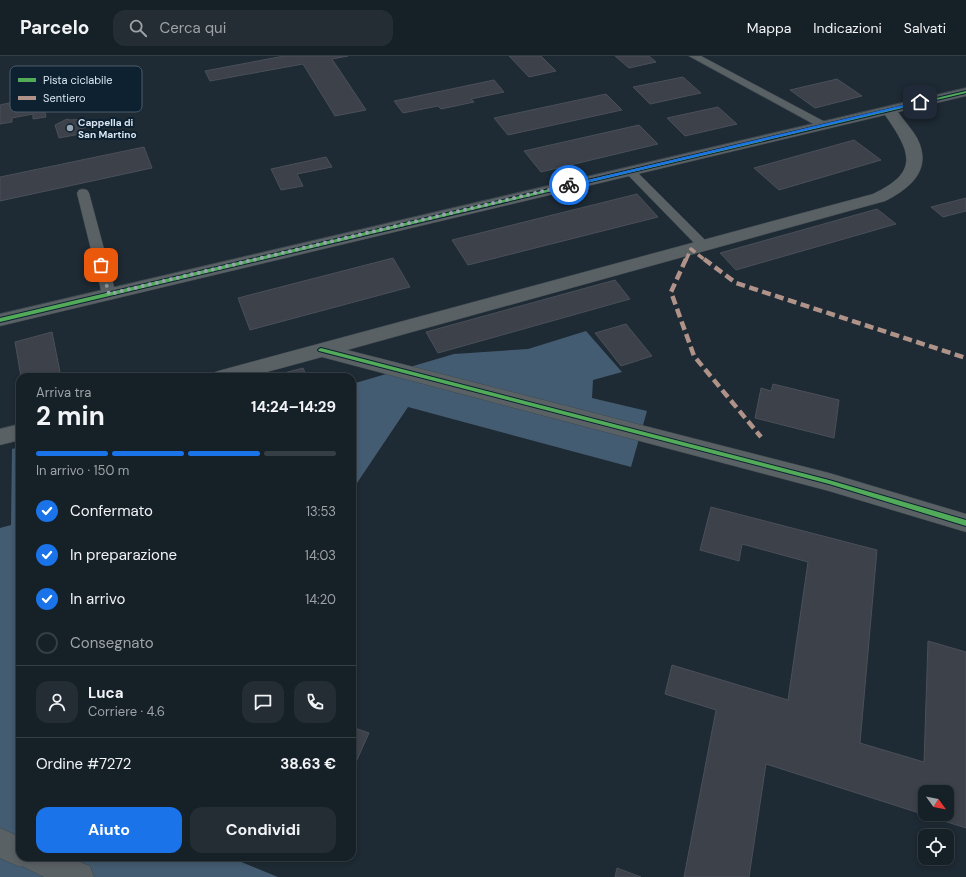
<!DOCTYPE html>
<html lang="it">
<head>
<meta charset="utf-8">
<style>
	body { margin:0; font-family:"DM Sans",sans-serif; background:#232d33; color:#f1f3f6; height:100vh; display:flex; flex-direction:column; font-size:15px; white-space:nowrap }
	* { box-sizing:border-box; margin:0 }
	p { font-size:13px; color:#9ea3a7 }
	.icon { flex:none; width:22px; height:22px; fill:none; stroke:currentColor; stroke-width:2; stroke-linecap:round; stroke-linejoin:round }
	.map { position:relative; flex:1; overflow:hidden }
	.sheet { position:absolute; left:16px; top:317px; width:340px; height:488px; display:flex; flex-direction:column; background:#162027; border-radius:12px; box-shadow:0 2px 6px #0003,0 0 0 1px #353e44 }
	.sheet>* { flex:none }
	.needle { width:26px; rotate:123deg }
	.buttons { position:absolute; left:918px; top:729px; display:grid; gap:8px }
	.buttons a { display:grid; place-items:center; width:36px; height:36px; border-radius:8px; background:#162027; box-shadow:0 2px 6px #0003,0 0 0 1px #353e44; font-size:20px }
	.pin { position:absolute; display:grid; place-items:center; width:34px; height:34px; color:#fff; margin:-17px; border-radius:8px; box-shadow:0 2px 6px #0006 }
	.courier { position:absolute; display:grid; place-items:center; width:40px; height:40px; margin:-20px; border:3px solid #1a73e8; border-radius:50%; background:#fff; color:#222; box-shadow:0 1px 5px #0007 }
	.overview em { font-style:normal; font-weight:700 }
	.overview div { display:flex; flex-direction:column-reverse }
	.overview { display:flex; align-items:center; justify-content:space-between; height:68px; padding:0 20px }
	h1 { font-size:26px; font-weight:700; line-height:30px }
	.bar { display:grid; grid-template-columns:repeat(4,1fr); gap:6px 4px; align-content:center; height:48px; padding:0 20px }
	.bar i { height:5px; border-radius:3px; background:#353e44 }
	.bar .on { background:#1a73e8 }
	.bar p { grid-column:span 4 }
	.line { display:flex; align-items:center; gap:10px; padding:0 20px; border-top:1px solid #353e44 }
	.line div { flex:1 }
	.round { display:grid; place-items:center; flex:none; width:42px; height:42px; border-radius:12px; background:#232d33 }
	ol { padding:0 20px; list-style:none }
	li { display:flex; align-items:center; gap:12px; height:44px }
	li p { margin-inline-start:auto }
	li .icon { padding:4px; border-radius:50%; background:#1a73e8; color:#fff; stroke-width:4 }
	li:last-child { color:#9ea3a7 }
	li i { width:22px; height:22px; border:2px solid #353e44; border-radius:50% }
	.button { display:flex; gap:8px; margin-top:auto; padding:8px 20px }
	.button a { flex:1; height:46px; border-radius:12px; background:#1a73e8; color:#fff; font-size:16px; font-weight:700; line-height:46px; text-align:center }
	.button a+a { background:#232d33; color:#f1f3f6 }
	header { display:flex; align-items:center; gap:24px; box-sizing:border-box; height:56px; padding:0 20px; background:#162027; border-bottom:1px solid #353e44 }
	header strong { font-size:19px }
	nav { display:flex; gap:22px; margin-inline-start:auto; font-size:14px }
	.search { width:280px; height:36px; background:#232d33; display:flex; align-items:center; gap:10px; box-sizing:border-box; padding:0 14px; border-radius:12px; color:#9ea3a7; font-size:15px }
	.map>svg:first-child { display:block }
</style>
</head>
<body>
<header>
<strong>Parcelo</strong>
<div class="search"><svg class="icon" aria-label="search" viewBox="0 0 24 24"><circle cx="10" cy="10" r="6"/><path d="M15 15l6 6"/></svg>Cerca qui</div>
<nav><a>Mappa</a><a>Indicazioni</a><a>Salvati</a></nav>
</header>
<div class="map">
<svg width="966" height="821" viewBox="0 0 966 821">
	<rect width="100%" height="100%" fill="#1e2a34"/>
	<path fill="#445c71" d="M586,275l36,41 -29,8 -1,18 55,13 -16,56 -223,-60 -51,76 -5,-1v-98l102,-30 74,-5z
		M20,391v410h209l49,20h-278v-349l11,-3 1,-76z"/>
	<path fill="#3d414a" stroke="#4a4f58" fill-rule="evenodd" d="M284,0h64l-16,3 34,51 -31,6 -32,-52 -93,17 -5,-10z
		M509,0h32l15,15 -27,6z
		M615,0h34l7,6 -27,6z
		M683,21l18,16 -51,11 -17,-17z
		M837,23l25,17 -47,12 -25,-18z
		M494,24l10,12 -33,7 3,3 -33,7 -3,-3 -35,7 -9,-12z
		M606,38l16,16 -114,25 -14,-17z
		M42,43l4,18 -13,2v-5l-21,4v4l-12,2v-19l13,-3v5l15,-3 -1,-3z
		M718,51l19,17 -52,12 -18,-18z
		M67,63l3,1 16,-1 3,8 -10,2 1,5 -21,4 -4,-13z
		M639,69l19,19 -117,28 -17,-21z
		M854,84l27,20 -102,30 -25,-22z
		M144,91l8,21 -152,33v-24z
		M326,101l6,10 -35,7 6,12 -22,4 -10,-21z
		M637,138l21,23 -190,48 -16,-25z
		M966,142v13l-23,6 -12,-10z
		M877,153l19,15 -160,46 -16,-17z
		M393,202l17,29 -160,43 -12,-32z
		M615,224l15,19 -192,54 -12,-21z
		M626,268l26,32 -31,10 -26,-33z
		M52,276l9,45h-40l-6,-35z
		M303,312l4,9h-38z
		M773,328l66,16 -5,38 -79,-20 6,-30 10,3z
		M711,451l166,43 -17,193 64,19 4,-121 38,11v176l-200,-64 -17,113h-65l32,-167 -51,-16 7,-29 116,35 20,-138 -66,-18 -3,17 -39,-11zM925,736h22v22h-22z
		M352,671l17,6 -17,38z
		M617,812l24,9h-26z"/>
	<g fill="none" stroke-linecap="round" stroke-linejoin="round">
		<g stroke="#3d4850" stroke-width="1">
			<path id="service" d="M689,0h12l126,67 1,2 -1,2h-8z
				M630,112l4,1 74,74 2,3 -2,3h-8l-74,-76 -2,-2 2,-2z
				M83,133l4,1 2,3 27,101 -2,3 -5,1 -5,-1 -2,-3 -25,-101 2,-3z"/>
		</g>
		<g stroke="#3d4850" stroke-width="1">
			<path id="minor" d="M966,32v8l-68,16c6,9 14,17 19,26 16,31 -6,50 -32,63l-538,149 482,123 137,41v18l-137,-41 -507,-134 -74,20h-36l3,-5 7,-2 651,-176c47,-22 38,-42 12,-79l-885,211v-12z
				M20,368v16l-20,5v-16z
				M0,772l20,9v20h48l22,9 4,11h-50l-22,-11 -2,1 -20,-9z"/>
		</g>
		<use href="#service" fill="#5a6164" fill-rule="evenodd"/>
		<use href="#minor" fill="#5a6164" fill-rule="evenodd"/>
		<path stroke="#af9288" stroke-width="3.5" stroke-dasharray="7 3.5" stroke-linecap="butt" d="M686,204l5,-11 14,11"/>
		<path stroke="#af9288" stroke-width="4.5" stroke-dasharray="9 4.5" stroke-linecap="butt" d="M686,203l-15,33 23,64 67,81
			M704,203l32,24 230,75"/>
		<g stroke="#0d2131" stroke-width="2">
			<path id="cycleway" d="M966,35v2l-966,229v-4z
				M321,292l508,132 137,40v6l-137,-42 -510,-133 -1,-1 1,-1z"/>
		</g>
		<use href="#cycleway" fill="#51ab58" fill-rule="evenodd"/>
	</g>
	<path fill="#1a73e8" d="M920,45l1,2 -352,84 -2,-2z"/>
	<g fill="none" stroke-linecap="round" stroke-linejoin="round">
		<path stroke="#97a4ae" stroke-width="4" stroke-dasharray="0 7.2" d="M101,209l8,29 460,-109"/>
	</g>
	<circle fill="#97a4ae" stroke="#0d2131" stroke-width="1.5" cx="70" cy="72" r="4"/>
	<g text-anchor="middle" stroke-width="4" stroke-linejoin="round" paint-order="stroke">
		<g font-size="10" font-weight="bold" fill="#d8e5f0" stroke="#0d2131" text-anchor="start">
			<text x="78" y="70">Cappella di<tspan x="78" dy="12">San Martino</tspan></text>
		</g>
	</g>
	<rect x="10" y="10" width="132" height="46" rx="6" fill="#0d2131" stroke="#4a5c6a" stroke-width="1"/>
	<rect x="18" y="22" width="18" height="4" fill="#51ab58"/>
	<rect x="18" y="40" width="18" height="4" fill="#af9288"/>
	<g font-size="11" fill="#d8e5f0">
		<text x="43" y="28">Pista ciclabile</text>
		<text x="43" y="46">Sentiero</text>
	</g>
</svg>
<div class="buttons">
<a><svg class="needle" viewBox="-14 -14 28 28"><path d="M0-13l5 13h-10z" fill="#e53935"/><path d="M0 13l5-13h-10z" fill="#9ea3a7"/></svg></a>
<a><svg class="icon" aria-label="locate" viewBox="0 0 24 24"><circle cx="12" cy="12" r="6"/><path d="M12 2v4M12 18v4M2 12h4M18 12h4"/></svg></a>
</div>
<div class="pin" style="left:101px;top:209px;background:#ea580c"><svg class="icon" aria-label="bag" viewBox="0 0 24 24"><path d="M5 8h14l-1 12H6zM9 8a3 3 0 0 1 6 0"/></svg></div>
<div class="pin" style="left:920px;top:46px;background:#1f2937"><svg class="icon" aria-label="home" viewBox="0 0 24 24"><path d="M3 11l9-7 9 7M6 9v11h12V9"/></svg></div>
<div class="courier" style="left:569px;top:129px"><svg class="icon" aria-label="bike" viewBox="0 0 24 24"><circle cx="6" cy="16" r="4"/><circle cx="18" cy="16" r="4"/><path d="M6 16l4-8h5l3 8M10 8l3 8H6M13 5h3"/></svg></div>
<section class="sheet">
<div class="overview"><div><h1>2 min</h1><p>Arriva tra</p></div><em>14:24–14:29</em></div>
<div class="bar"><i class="on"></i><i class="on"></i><i class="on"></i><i></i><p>In arrivo · 150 m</p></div>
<ol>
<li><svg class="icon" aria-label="check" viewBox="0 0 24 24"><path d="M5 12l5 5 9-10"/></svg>Confermato<p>13:53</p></li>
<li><svg class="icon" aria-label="check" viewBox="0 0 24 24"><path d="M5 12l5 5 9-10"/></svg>In preparazione<p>14:03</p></li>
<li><svg class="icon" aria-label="check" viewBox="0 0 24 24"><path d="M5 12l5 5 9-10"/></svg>In arrivo<p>14:20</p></li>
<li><i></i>Consegnato</li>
</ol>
<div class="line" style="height:72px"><a class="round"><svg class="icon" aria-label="person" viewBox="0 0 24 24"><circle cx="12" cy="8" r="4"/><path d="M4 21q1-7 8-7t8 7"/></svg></a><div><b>Luca</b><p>Corriere · 4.6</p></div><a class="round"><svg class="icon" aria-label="chat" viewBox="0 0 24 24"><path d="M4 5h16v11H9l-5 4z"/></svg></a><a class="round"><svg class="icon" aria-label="phone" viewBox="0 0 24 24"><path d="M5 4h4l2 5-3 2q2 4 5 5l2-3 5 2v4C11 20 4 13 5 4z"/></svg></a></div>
<div class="line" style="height:52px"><div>Ordine #7272</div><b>38.63 €</b></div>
<div class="button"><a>Aiuto</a><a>Condividi</a></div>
</section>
</div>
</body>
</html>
